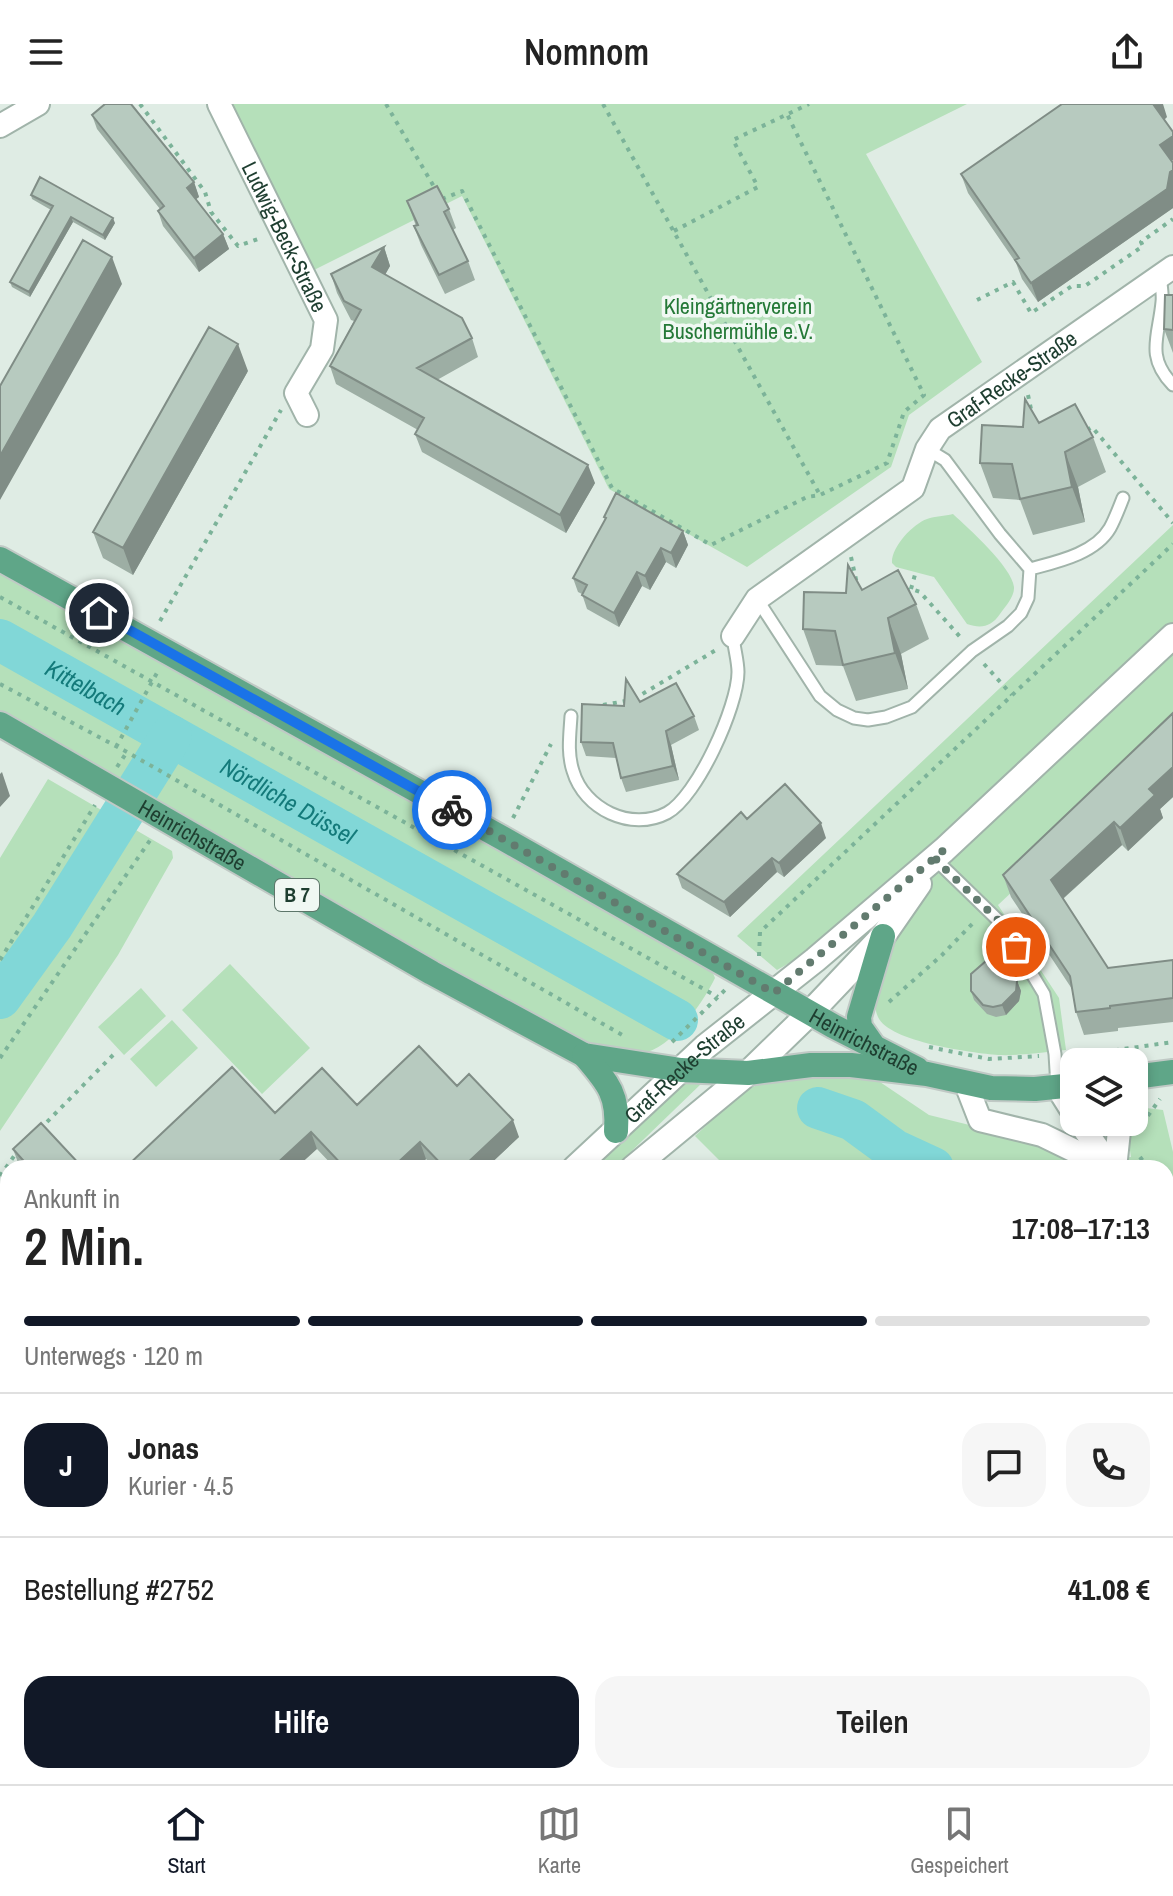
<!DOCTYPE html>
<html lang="de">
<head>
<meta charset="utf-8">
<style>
	body { margin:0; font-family:"Archivo Narrow",sans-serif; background:#f6f6f6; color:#222; height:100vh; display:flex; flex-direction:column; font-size:30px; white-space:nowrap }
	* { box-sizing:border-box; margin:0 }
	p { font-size:26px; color:#767676 }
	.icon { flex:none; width:44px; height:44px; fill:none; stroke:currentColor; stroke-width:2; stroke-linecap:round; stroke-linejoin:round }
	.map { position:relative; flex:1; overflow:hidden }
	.details { position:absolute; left:0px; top:1056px; width:1174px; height:624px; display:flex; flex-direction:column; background:#fff; border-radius:24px 24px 0 0; box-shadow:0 4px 12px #0003 }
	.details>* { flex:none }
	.tools { position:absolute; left:1060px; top:944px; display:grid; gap:16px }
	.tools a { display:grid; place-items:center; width:88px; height:88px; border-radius:16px; background:#fff; box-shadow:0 4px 12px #0003; font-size:40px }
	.pin { position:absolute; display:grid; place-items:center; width:68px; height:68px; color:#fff; margin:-34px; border:4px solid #fff; border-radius:50%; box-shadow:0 2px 8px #0007 }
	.courier { position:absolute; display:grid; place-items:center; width:80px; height:80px; margin:-40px; border:6px solid #1a73e8; border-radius:50%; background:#fff; color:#222; box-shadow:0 2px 10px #0007 }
	.headline em { font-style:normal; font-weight:600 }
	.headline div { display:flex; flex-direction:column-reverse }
	.headline { display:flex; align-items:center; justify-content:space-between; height:136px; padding:0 24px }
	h1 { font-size:52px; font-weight:600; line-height:60px }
	.bar { display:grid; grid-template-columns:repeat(4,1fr); gap:12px 8px; align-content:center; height:96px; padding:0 24px }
	.bar i { height:10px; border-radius:6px; background:#e0e0e0 }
	.bar .selected { background:#111827 }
	.bar p { grid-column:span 4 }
	.line { display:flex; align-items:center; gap:20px; padding:0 24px; border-top:2px solid #e0e0e0 }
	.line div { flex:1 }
	.round { display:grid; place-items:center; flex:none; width:84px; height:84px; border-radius:24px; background:#f6f6f6 }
	.button { display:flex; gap:16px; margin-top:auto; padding:16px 24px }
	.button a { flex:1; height:92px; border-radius:24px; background:#111827; color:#fff; font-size:32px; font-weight:600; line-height:92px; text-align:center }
	.button a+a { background:#f6f6f6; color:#222 }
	header { display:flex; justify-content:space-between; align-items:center; height:104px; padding:0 24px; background:#fff; font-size:36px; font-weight:600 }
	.dock { display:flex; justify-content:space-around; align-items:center; height:112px; border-top:2px solid #e0e0e0; background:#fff; font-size:22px; color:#767676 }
	.dock a { display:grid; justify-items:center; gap:4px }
	.dock .selected { color:#111827 }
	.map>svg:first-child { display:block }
</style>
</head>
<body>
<header><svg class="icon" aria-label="menu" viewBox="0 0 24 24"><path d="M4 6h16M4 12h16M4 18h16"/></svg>Nomnom<svg class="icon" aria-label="share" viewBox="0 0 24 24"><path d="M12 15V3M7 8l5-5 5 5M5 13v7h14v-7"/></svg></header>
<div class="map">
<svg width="1173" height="1680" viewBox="0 0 1173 1680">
	<rect width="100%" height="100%" fill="#dfece4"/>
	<path fill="#b5e0ba" d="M228,0h739l-101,50 116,208 -73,53 -18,52 -144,100 -138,-78 -147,-293 -152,76z
		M953,410c15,14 59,53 61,73 1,9 -9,20 -14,27 -9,13 -19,15 -33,10l-33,-47 -38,-10 -4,-4c-1,-16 21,-39 35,-44 8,-3 18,-3 26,-5z
		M1173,421v216l-175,164 61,93 7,52c-22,2 -46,6 -68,5 -25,-2 -109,-13 -120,-38 -11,-24 9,-61 21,-82l-36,-30 -54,47 -32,18 -40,-34z
		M0,458l708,399 7,17c-11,23 -41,67 -68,74 -14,3 -43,-4 -58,-5l-589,-328z
		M48,675l124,72 1,7 -55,97 -118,176v-273z
		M230,860l80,84 -48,46 -80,-84z
		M141,884l25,28 -42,39 -26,-28z
		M172,916l26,28 -42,39 -26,-28z
		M856,973l24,5 49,33 89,22 58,25 55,-5 -4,-25 7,-10 4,-15 25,3 10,42v231l-7,-3v-212h-439l-32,-32c19,-17 38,-40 62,-51 21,-10 74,-8 99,-8z
		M688,977h12l2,2 -88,85h-23l90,-85z
		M1173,1530v141l-7,9h-72l5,-8h67v-129z"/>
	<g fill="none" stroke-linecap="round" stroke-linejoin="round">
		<g stroke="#81d7d7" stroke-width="42">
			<path id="s1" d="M0,536l677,380"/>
			<path d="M0,894l52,-72 119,-190"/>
			<path d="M818,1004l35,12 41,30 39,18"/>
			<path d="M1166,1218l7,3"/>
		</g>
		<g stroke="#a1b4aa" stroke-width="15">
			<path id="service" d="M1160,172c1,9 3,18 2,26 -3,34 -17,54 11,83
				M1030,465c26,-7 65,-15 80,-41 5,-9 9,-20 13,-30
				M757,495l63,97 17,14 17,8 14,2 18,-3 26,-10 60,-56 36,-25 13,-13 7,-15 2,-29 -30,-35 -55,-74 -18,-11
				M571,612c-1,18 -4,37 2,55 11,38 58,61 94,42 30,-16 71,-107 71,-141 0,-11 -4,-24 -5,-36
				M936,756l66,64 42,70 11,60 2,33"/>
		</g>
		<g stroke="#a1b4aa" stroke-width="26">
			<g id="minor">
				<path id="s2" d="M219,0l107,216 -4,29 -26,44 11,22"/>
				<path d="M0,22l38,-22"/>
				<path id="s3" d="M733,532l24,-37 156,-111 14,-39 13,-20 233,-162"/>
				<path d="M966,980l14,36 62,15 68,33"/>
				<path d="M1057,983l17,27"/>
				<path d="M1079,1018l30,42"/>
				<path d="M1115,1064l5,-46"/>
				<path d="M1166,1121l7,7"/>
				<path d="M1166,1288l7,4"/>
				<path d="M1166,1523l7,-10"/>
				<path d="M503,1672l13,8"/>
				<path d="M1052,1672l11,8"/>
				<path d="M1083,1680l5,-8"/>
			</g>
		</g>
		<g stroke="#a1b4aa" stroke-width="28">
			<g id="tertiary">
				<path id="s4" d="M575,1064l130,-121 110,-87 129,-110 229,-214"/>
				<path d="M633,1064l115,-95 62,-60 73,-77 36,-52"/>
				<path d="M0,1610l8,-8"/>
				<path d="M0,1663l8,-8"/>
			</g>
		</g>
		<g stroke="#c0c9c5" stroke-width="28">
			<g id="primary">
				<path id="s5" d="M0,455l504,280 329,187 84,43"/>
				<path id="s6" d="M0,620l432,249 152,82 97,15 67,3 63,-8h40l76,9 64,14 44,1 39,-4"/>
				<path d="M872,940l-12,-17 -1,-10 24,-81"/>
				<path d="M584,951c23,27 35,39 32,76"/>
				<path d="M1134,973l39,-5"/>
			</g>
		</g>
		<path stroke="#7cb399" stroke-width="4" stroke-dasharray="4 6" stroke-linecap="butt" d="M140,0l65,88 6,20 27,34 23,-8
			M386,0l51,88
			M603,0l217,391
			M442,95l20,-8 150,297 99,57 96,-48 13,-2 67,-32 17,-51 20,-17 -137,-281
			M674,127l84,-44 -25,-47 76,-36
			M977,196l36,-18 18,31 41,-27h13l58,-40 -2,-4 32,-23
			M1028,291l4,19
			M1087,326l5,-3 81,96
			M851,453l6,27
			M911,485l5,-18
			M906,487l5,-2 9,3 42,47
			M0,493l718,400
			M160,517l121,-211
			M984,560l28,31
			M0,580l127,68 497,284
			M634,595l82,-49
			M603,601l23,-4
			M116,643l42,-76
			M117,663l10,-15
			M513,714l38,-74
			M759,852l1,-24 413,-388
			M0,856l95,-155
			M889,898l53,-47 34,-35
			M672,938l54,-53
			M929,943l60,12 50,-3
			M1095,949l78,-11
			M1071,950l24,-1v9
			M0,954l153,-222
			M1142,1020l18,-25
			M40,1025l77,-78
			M1140,1053l8,11
			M0,1072l17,-24
			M1166,1084l7,6
			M0,1163l8,19
			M0,1246l8,6
			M0,1374l8,9
			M1166,1605l7,-9"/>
		<use href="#service" stroke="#fff" stroke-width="11"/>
		<use href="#minor" stroke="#fff" stroke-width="22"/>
		<use href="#tertiary" stroke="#fff" stroke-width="24"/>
		<use href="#primary" stroke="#5fa688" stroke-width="24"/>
	</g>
	<path fill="#9daea4" d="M92,11l102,67 5,15 -3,2 27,35 6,15 -30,23 -36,-46 -5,-15 2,-2 -63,-80z
		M1167,13l-3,3 9,12v28l-2,1 2,2v45l-135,94 -16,-23 -6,-16 -48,-70 -7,-19z
		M31,91l84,28 -10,17 -32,-18 -43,75 -18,-10 -2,-5 41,-72 -19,-11z
		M407,97l42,8 7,19 -3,2 15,31 7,19 -30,14 -24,-49 -7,-18 2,-1z
		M384,143l6,19 -5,8 87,64 6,19 -41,23 158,103 -29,50 -144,-81 -7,-18 3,-4 -82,-46 -6,-18 24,-45 -3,-1 -14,-27 -6,-19z
		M1173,191v58l-9,-24z
		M248,267l-115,204 -30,-17 -10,-26z
		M1039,319l54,14 13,35 -28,15 7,35 -52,13 -13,-35 -27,-2 -13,-35 43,-36z
		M604,413l79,14 5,14 -12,23 -10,-6 -16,28 -8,-4 -23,41 -32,-18 -5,-15 -4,-2 -5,-14 32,-58z
		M862,486l54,14 13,35 -28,15 7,35 -52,12 -13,-35 -27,-1 -13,-36 43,-36z
		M640,598l54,14 5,14 -28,15 8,35 -53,12 -5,-14 -5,-20 -30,-2 -5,-14 43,-36z
		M1173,609v84l-13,12 3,9 -35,33 -6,-6 -59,54 45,69 65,-8v62l-55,6v3l-34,4 -8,-23 -4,-23 -61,-92 -8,-22z
		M747,715l79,19 -42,39 -7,-5 -47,45 -48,-29 -5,-14z
		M1013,866l8,21 -2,10 -13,14 -10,2 -9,-3 -13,-14 -3,-9z
		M457,982l62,51 -33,31h-51l-9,-9 -9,9h-82l-18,-19 -42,-36 82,-8z
		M13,1045l70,19h-63z
		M0,1259h8v99l-8,-8z
		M1166,1322l7,4v65l-7,-4z
		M328,1672h109l14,8h-109z
		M590,1672h117l9,5 12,3h-124z
		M913,1672h72l9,8h-71z"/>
	<path fill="#808d86" d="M1153,0h10l4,13 -7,6z
		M1173,32v24l-6,4 -7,-19z
		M1173,66v38l-135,94 -7,-19z
		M194,78l5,15 -7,5 -5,-14z
		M71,113l2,5 -43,75 -1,-5z
		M113,114l2,5 -10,17 -2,-5z
		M223,130l6,15 -30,23 -5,-14z
		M384,143l6,19 -11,20 -7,-19z
		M112,153l10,27 -122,216v-44z
		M238,240l10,27 -115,204 -10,-27z
		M1065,348l13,35 7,35 -13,-35z
		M588,361l7,18 -29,50 -6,-18z
		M683,427l5,14 -12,23 -5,-15z
		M661,444l5,14 -16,28 -5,-14z
		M637,468l5,14 -23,41 -5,-14z
		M888,514l13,36 7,35 -13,-36z
		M666,627l5,14 8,35 -6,-14z
		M1173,663v30l-13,12 3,9 -35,33 -8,-23 29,-39z
		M2,668l8,24 -10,11v-33z
		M1114,718l8,23 -63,57 -8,-22z
		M821,719l5,15 -42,39 -5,-14z
		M772,754l5,14 -47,45 -6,-15z
		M1017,877l4,10 -2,10 -13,14 -4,-10z
		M513,1016l6,17 -33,31h-24z
		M311,1028l6,17 -21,19h-24z
		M420,1038l6,17 -9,9h-25z
		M8,1479v36l-8,8v-36z
		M104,1672h30l-9,8h-30z"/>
	<path fill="#b7cabf" stroke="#808d86" stroke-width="2" d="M105,0h26l63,78 -7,6 36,46 -29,24 -36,-47 6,-5 -72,-91z
		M1062,0h91l20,28v4l-13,9 13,18v7l-3,2 -3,17 -136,94 -16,-23 4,-2 -58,-84z
		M40,73l73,41 -10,17 -32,-18 -42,75 -19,-10 43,-76 -22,-11z
		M437,82l12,23 -5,3 24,49 -29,14 -25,-49 4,-1 -11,-24z
		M83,136l29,17 -112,199v-70z
		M384,143l-12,20 90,51 10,20 -55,30 171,97 -28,50 -145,-81 9,-16 -94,-52 31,-56 -17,-9 -13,-27z
		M1165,191h8v35l-9,-1z
		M209,223l29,17 -115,204 -30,-16z
		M1025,295l14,24 36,-19 18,33 -28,15 7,35 -52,12 -8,-35 -32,-1 2,-38 41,2z
		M616,389l67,38 -12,22 -10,-5 -16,28 -8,-4 -23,41 -32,-18 5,-10 -14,-7 33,-60 -2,-1z
		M848,461l14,25 36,-20 18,34 -28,14 7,35 -52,12 -8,-34 -32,-2 1,-37 42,1z
		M626,575l14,23 36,-19 18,33 -28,15 7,35 -52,12 -8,-35 -32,-1 1,-38 42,2z
		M1173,609v54l-24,22 6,6 -35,33 -6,-6 -63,58 57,88 65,-8v38l-63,8v2l-34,4 -6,-36 -67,-101z
		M785,680l36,39 -42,40 -7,-5 -48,44 -47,-28 64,-62 6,7z
		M997,856l9,3 7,7 4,11 -1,10 -14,14 -9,2 -10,-2 -12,-14v-17l15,-13z
		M419,942l38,40 12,-12 44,46 -51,48h-17l-25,-26 -28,26h-47l-34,-36 -39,36h-147l107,-101 43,46 47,-45 35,37z
		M41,1019l42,45h-53l-17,-19z
		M4,1255l4,4v83l-8,-9v-74z
		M1166,1322l7,4v55l-7,-4z
		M8,1401v78l-8,8v-78z
		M37,1672h67l-9,8h-66z
		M343,1672h94l14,8h-94z
		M604,1672h103l9,5 2,-3 10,6h-110z
		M922,1672h63l9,7 -63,1z"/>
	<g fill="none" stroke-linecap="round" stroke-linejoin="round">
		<path stroke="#627b6f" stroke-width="8" stroke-dasharray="0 14.4" d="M452,706l322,183 170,-143 -8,10 66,64 14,23"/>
		<path stroke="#1a73e8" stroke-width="10" d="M99,509l353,197"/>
	</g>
	<g text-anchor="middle" stroke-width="7" stroke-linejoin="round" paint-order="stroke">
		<rect fill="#f0f8f3" stroke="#5d766a" stroke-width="2" x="275" y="775" width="44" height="32" rx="6"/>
		<g font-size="20" font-weight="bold" fill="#1e3e30">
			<text x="297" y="798">B 7</text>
		</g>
		<g font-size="22" fill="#1e3e30" stroke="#f0f8f3">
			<text dy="8" stroke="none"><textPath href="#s2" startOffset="148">Ludwig-Beck-Straße</textPath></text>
			<text dy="8" stroke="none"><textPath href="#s3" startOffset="388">Graf-Recke-Straße</textPath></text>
			<text dy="8" stroke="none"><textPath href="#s6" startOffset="222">Heinrichstraße</textPath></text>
			<text dy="8" stroke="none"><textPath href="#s5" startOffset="990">Heinrichstraße</textPath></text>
			<text dy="8" stroke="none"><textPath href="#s4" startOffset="148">Graf-Recke-Straße</textPath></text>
		</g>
		<g font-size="22" fill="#247937" stroke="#f0f8f3">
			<text x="738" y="210">Kleingärtnerverein<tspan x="738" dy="25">Buschermühle e.V.</tspan></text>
		</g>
		<g font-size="24" font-style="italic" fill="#137a7a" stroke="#f0f8f3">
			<text dy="8" stroke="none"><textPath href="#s1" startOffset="98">Kittelbach</textPath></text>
			<text dy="8" stroke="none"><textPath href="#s1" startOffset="330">Nördliche Düssel</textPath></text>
		</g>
	</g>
</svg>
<div class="tools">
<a><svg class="icon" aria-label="layers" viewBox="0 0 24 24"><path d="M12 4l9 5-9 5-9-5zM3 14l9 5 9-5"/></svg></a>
</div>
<div class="pin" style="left:1016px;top:843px;background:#ea580c"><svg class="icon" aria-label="bag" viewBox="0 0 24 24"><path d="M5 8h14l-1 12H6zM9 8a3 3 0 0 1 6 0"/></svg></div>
<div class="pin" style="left:99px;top:509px;background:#1f2937"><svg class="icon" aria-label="home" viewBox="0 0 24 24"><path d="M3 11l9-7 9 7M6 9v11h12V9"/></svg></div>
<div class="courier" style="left:452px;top:706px"><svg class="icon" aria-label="bike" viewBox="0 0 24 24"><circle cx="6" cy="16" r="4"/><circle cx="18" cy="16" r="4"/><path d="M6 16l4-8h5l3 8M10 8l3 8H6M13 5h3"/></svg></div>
<section class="details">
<div class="headline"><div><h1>2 Min.</h1><p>Ankunft in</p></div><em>17:08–17:13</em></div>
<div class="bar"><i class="selected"></i><i class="selected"></i><i class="selected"></i><i></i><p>Unterwegs · 120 m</p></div>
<div class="line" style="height:144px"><b class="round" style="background:#111827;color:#fff">J</b><div><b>Jonas</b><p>Kurier · 4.5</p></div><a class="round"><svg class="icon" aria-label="chat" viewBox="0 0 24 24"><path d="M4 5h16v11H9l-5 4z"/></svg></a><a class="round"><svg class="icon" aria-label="phone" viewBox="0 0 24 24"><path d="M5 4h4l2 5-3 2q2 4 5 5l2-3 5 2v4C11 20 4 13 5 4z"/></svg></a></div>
<div class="line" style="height:104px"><div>Bestellung #2752</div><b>41.08 €</b></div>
<div class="button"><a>Hilfe</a><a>Teilen</a></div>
</section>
</div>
<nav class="dock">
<a class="selected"><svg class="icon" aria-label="home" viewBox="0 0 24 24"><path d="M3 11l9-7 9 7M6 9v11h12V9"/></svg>Start</a>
<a><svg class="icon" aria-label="map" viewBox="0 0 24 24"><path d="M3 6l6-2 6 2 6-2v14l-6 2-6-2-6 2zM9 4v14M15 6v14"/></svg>Karte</a>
<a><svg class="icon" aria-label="saved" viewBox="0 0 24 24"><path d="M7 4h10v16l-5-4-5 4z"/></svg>Gespeichert</a>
</nav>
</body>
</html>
